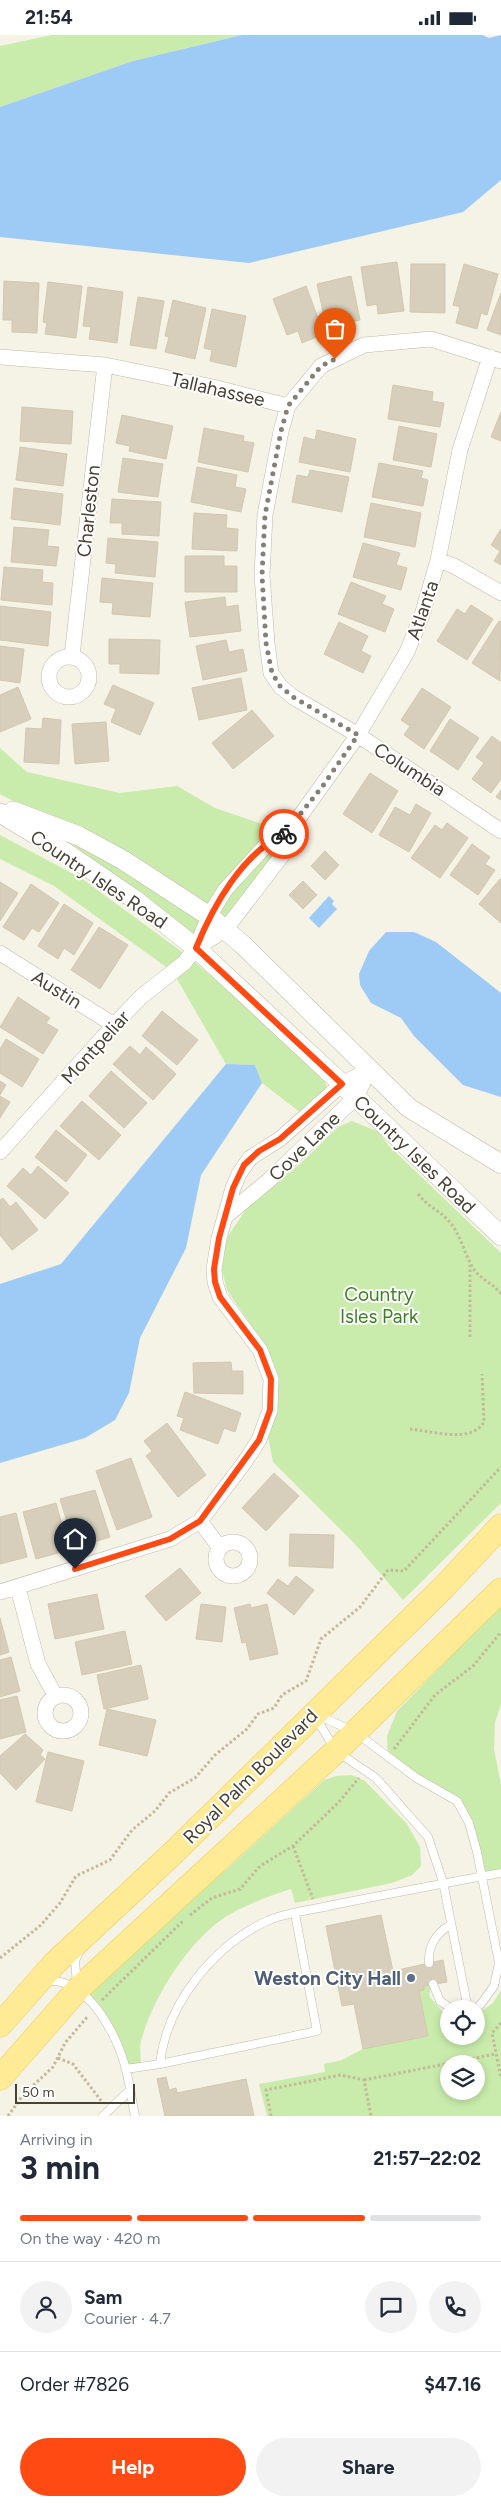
<!DOCTYPE html>
<html lang="en">
<head>
<meta charset="utf-8">
<style>
	body { margin:0; font-family:Figtree,sans-serif; background:#f2f2f3; color:#1f2937; height:100vh; display:flex; flex-direction:column; font-size:19px; white-space:nowrap }
	* { box-sizing:border-box; margin:0 }
	p { font-size:16px; color:#747a83 }
	.icon { flex:none; width:28px; height:28px; fill:none; stroke:currentColor; stroke-width:2; stroke-linecap:round; stroke-linejoin:round }
	.map { position:relative; height:2081px; overflow:hidden }
	.sheet { display:flex; flex-direction:column; background:#fff; flex:1 }
	.sheet>* { flex:none }
	.tools { position:absolute; left:440px; top:1965px; display:grid; gap:10px }
	.tools a { display:grid; place-items:center; width:45px; height:45px; border-radius:50%; background:#fff; box-shadow:0 2px 8px #0003; font-size:25px }
	.scale { position:absolute; left:15px; bottom:12px; width:120px; box-sizing:border-box; padding-left:5px; border:2px solid #484235; border-top:0; font-size:14px; line-height:18px; white-space:nowrap; color:#484235; -webkit-text-stroke:4px #fff; paint-order:stroke }
	.pin { position:absolute; display:grid; place-items:center; width:42px; height:42px; color:#fff; margin:-51px -21px; border-radius:50% 50% 50% 0; rotate:-45deg; box-shadow:0 0 5px #0007 }
	.pin .icon { rotate:45deg }
	.courier { position:absolute; display:grid; place-items:center; width:50px; height:50px; margin:-25px; border:4px solid #ff4b13; border-radius:50%; background:#fff; color:#222; box-shadow:0 1px 6px #0007 }
	.head em { font-style:normal; font-weight:700 }
	.head div { display:flex; flex-direction:column-reverse }
	.head { display:flex; align-items:center; justify-content:space-between; height:85px; padding:0 20px }
	h1 { font-size:32px; font-weight:700; line-height:38px }
	.bar { display:grid; grid-template-columns:repeat(4,1fr); gap:8px 5px; align-content:center; height:60px; padding:0 20px }
	.bar i { height:6px; border-radius:4px; background:#e0e1e3 }
	.bar .active { background:#ff4b13 }
	.bar p { grid-column:span 4 }
	.line { display:flex; align-items:center; gap:12px; padding:0 20px; border-top:1px solid #e0e1e3 }
	.line div { flex:1 }
	.round { display:grid; place-items:center; flex:none; width:52px; height:52px; border-radius:26px; background:#f2f2f3 }
	.primary-button { display:flex; gap:10px; margin-top:auto; padding:10px 20px }
	.primary-button a { flex:1; height:58px; border-radius:30px; background:#ff4b13; color:#fff; font-size:20px; font-weight:700; line-height:58px; text-align:center }
	.primary-button a+a { background:#f2f2f3; color:#1f2937 }
	.status { display:flex; justify-content:space-between; align-items:center; height:35px; padding:0 25px; background:#fff; direction:ltr }
	.status svg { height:14px; fill:currentColor }
	.map>svg:first-child { display:block }
</style>
</head>
<body>
<div class="status"><b>21:54</b><svg viewBox="0 0 49 12"><path d="M0 12V9h3v3zM5 12V6h3v6zM10 12V3h3v9zM15 12V0h3v12zM26 1h20v11H26zM47 4h2v5h-2z"/></svg></div>
<div class="map">
<svg width="501" height="2081" viewBox="0 0 501 2081">
	<rect width="100%" height="100%" fill="#f5f2e6"/>
	<path fill="#c9ecac" fill-rule="evenodd" d="M52,0h190l-109,26 -133,46v-61z
		M0,713l27,24 93,21 57,-7 38,22 73,25 -4,20 -59,77 -29,18 -149,-117 30,4 -77,-41z
		M0,800l81,43 108,79 130,112 6,11 2,10 -22,26 -43,-33 -7,-18 -29,-1 -53,-92 -119,-86 -54,-27z
		M352,1086l27,11 9,13 113,108v250l-98,97 -49,-57 -81,-81 -6,-31 11,-20v-22l-7,-28 -20,-36 -24,-35 -7,-28 8,-26 19,-28 55,-46 36,-35z
		M501,1570v100l-6,17 -1,27 7,36v88l-19,4 -5,-26 -20,-50 -69,-44 -1,-21 10,-25z
		M352,1740l13,6 42,43 13,23 1,19 -9,9 -20,8 -97,20 -4,-14c-23,7 -46,16 -67,29 -36,24 -72,81 -83,123 -2,7 0,16 0,23l-14,1 -40,-70 105,-104 34,-21 98,-90 12,-4z
		M431,1950l-2,11 13,15 7,4v21h27v-21l17,-12 8,-13v126h-234l-8,-32 66,-12 -1,-8 18,-4 21,-11 65,-13 -9,-45 5,-1v-4zM449,2029h27v27h-27z"/>
	<path fill="#9ecaf6" d="M242,0h240l7,3 12,-3v145l-38,32 -214,51 -249,-26v-130l133,-46z
		M329,861l5,5 -2,3 5,5 -18,19 -10,-10z
		M386,897h28l22,10 65,51v104l-38,-12 -49,-49 -13,-18 -30,-15 -11,-18 -1,-11 10,-23z
		M226,1029l29,1 7,18 -61,92 -15,73 -46,90 -11,55 -14,27 -30,18 -85,25v-179l61,-20z"/>
	<path fill="#d7cebb" stroke="#d3c7ad" d="M397,227l7,49 -26,3 -1,-10 -10,2 -6,-39z
		M411,229h34v49l-35,-1z
		M464,229l34,10 -11,41 -6,-2 -4,16 -21,-6 4,-16 -7,-2z
		M351,241l9,44 -15,3 -2,-11 -19,4 -7,-32z
		M4,246l35,2 -2,50 -25,-1v-12h-9z
		M48,247l34,4 -6,52 -31,-4 2,-11 -4,-1z
		M306,251l18,48 -22,9 -4,-12 -11,4 -14,-36z
		M88,252l35,5 -6,51 -28,-4 2,-12 -8,-1z
		M501,258v42l-14,-5z
		M138,262l26,4 -8,48 -26,-4z
		M173,265l33,8 -11,51 -30,-7 4,-15 -4,-1z
		M212,274l34,7 -10,51 -26,-6 2,-11 -8,-2z
		M393,350l40,7 -1,9 12,2 -4,24 -52,-8z
		M22,372l51,4 -2,33 -51,-3z
		M501,377v29l-10,-4z
		M122,380l51,11 -7,33 -37,-8 1,-5 -14,-3z
		M399,391l38,8 -6,33 -38,-7z
		M204,393l40,8 -1,5 11,2 -6,29 -50,-10z
		M317,395l39,9 -6,33 -51,-10 5,-25 11,3z
		M20,412l47,7 -4,32 -47,-6z
		M123,423l40,6 -5,33 -40,-5z
		M379,428l44,8 -2,7 7,2 -5,26 -51,-9z
		M197,432l40,8 -2,12 11,2 -5,23 -50,-10z
		M310,435l39,7 -7,35 -50,-10 5,-27 11,2z
		M14,453l49,6 -3,31 -49,-6z
		M112,464l49,3 -2,34 -37,-2v-11h-12z
		M371,468l50,10 -6,34 -51,-10z
		M194,478l33,2 -1,13 12,1 -1,22 -45,-2z
		M14,492l35,3 -2,16 12,1 -3,19 -45,-4z
		M501,494v36l-7,-4 6,-10 -9,-6z
		M108,503l50,4 -3,35 -40,-4 1,-9 -10,-1z
		M363,508l37,10 -4,12 11,3 -6,22 -48,-13z
		M185,521h39v10h13v26h-52z
		M4,532l39,3 -1,12 11,1 -1,22 -51,-5z
		M102,543l51,5 -3,34 -38,-3 1,-11 -13,-1z
		M351,547l35,14 -4,8 12,5 -9,23 -47,-18z
		M225,562l1,10 12,-2 3,26 -51,6 -5,-35z
		M471,570l22,14 -26,41 -30,-19 20,-32 8,5z
		M0,571l51,6 -3,34 -48,-6z
		M499,586l2,1 -1,59 -28,-18z
		M339,587l29,14 -7,15 10,5 -8,17 -39,-19z
		M109,604l51,1 -1,34 -39,-1v-9h-11z
		M226,605l3,12 14,-3 4,22 -44,9 -7,-34z
		M0,611l24,3 -4,34 -20,-3z
		M241,643l6,32 -48,10 -7,-32z
		M113,650l41,18 -14,32 -29,-13 5,-13 -12,-5z
		M18,652l13,32 -31,13v-37z
		M422,653l29,19 -27,42 -20,-14 6,-9 -9,-6z
		M252,675l22,26 -41,33 -21,-26z
		M43,683l18,2 -2,44 -35,-2 2,-34 16,1z
		M450,684l29,19 -21,32 -28,-19z
		M106,687l3,39 -34,3 -3,-40z
		M492,701l9,7v36l-10,14 -19,-14 12,-16 -8,-6z
		M370,738l28,18 -26,42 -29,-19z
		M501,755v10l-5,-3z
		M416,769l15,9 -22,39 -30,-17 16,-28 15,8z
		M447,788l21,15 -28,40 -29,-20 24,-33 7,5z
		M472,809l18,13 -5,7 10,6 -17,25 -28,-20z
		M325,816l14,14 -14,15 -14,-14z
		M500,844l1,1v43l-22,-19z
		M303,846l14,14 -14,14 -14,-14z
		M0,847l18,11 -18,28z
		M31,849l28,19 -20,29 -7,-4 -8,12 -21,-13z
		M64,869l29,19 -19,32 -10,-7 -6,11 -20,-13z
		M99,892l29,18 -28,44 -29,-19z
		M18,962l32,21 -4,5 12,7 -15,24 -43,-27z
		M162,976l36,29 -21,25 -35,-29z
		M6,1004l33,20 -17,28 -22,-14v-24z
		M130,1011l10,9 6,-8 30,27 -23,26 -40,-36z
		M111,1036l36,32 -23,25 -35,-32z
		M0,1046l6,4 -6,10z
		M0,1061l10,6 -10,16z
		M82,1066l39,34 -22,25 -39,-34z
		M56,1095l31,25 -21,27 -31,-25z
		M38,1131l31,27 -24,26 -38,-33 16,-18 8,7z
		M3,1163l7,9 6,-5 22,28 -26,20 -12,-15v-35z
		M231,1327l1,9h11v23l-49,-1 -1,-30z
		M185,1357l56,21 -6,19 -11,-4 -6,16 -38,-14 4,-12 -7,-2z
		M167,1388l39,52 -28,22 -32,-41 6,-5 -8,-10z
		M131,1423l21,59 -35,13 -21,-59z
		M274,1438l25,23 -33,35 -24,-23z
		M95,1455l15,47 -35,11 -15,-49z
		M56,1468l13,47 -33,9 -13,-47z
		M16,1478l11,44 -27,7v-47z
		M290,1499l44,1 -1,33 -44,-2z
		M180,1533l21,25 -35,28 -21,-25z
		M296,1541l18,14 -20,25 -27,-22 11,-14 10,7z
		M97,1559l7,35 -49,10 -7,-35z
		M201,1569l25,3 -4,35 -26,-3z
		M250,1569l1,4 16,-4 11,50 -28,6 -4,-18 -4,1 -8,-35z
		M0,1583l9,34 -9,3z
		M125,1596l7,33 -50,11 -7,-33z
		M11,1622l9,34 -20,6v-37z
		M141,1630l7,34 -44,10 -7,-34z
		M17,1661l9,36 -26,7v-39z
		M107,1674l49,11 -9,36 -48,-11z
		M25,1699l18,16 -3,5 5,4 -29,31 -16,-17v-17z
		M48,1717l36,9 -12,50 -36,-9z
		M381,1880l12,56 50,-11 4,22 -23,4v4l-5,1 9,45 -65,13 -9,-45 -12,2 -16,-80z
		M166,2042l3,13 7,-2 1,5 69,-14 8,37h-89l-8,-37z"/>
	<g fill="none" stroke-linecap="round" stroke-linejoin="round">
		<g stroke="#c1baa8" stroke-width="9">
			<path id="service" d="M429,1928c-1,-18 7,-29 22,-39
				M46,1946c42,-4 72,55 80,89 4,15 6,31 9,46
				M77,1949l-2,-23 4,-9
				M433,1949l7,17 12,8
				M468,1974l-25,-127 -15,-45 -52,-59 -40,-27 -23,-38 42,19 60,45 42,24 12,22 8,29 22,111 -5,23 -13,18 -6,5
				M160,2029c6,-59 53,-118 107,-143 19,-9 45,-11 66,-16 56,-11 112,-22 168,-32
				M126,2034l34,-5 157,-33 -22,-117
				M103,2081l27,-26"/>
		</g>
		<g stroke="#c1baa8" stroke-width="16">
			<path id="minor" d="M0,322l105,8 108,22 75,19
				M501,326l-70,-22 -67,6 -43,21 -33,40 -7,25 -16,84 -3,60 5,68 4,30 9,13 13,11 65,38 143,96
				M438,525l16,6 47,27
				M72,621l33,-291
				M49 642a20 20 0 1 1 40 0a20 20 0 1 1-40 0Z
				M196,913l29,-18 59,-77 4,-20 70,-98 49,-83 15,-37 16,-55 22,-110 30,-93
				M0,918l114,72
				M0,1117l114,-127 28,-29 42,-33 12,-15 13,-32 16,-26 44,-48 19,-9
				M226,1181l42,-35 88,-84 13,-27
				M200,1486l20,27
				M216 1524a17 17 0 1 1 34 0a17 17 0 1 1-34 0Z
				M18,1553l20,76 18,33
				M0,1557l170,-53 30,-18 44,-58 15,-23 11,-30 1,-31 -11,-29 -40,-53 -5,-15 -1,-13 5,-31 14,-50 6,-14 11,-16 30,-19 62,-55 27,-14
				M45 1678a18 18 0 1 1 36 0a18 18 0 1 1-36 0Z"/>
		</g>
		<g stroke="#c1baa8" stroke-width="20">
			<path id="tertiary" d="M13,776l66,25 44,24 86,56 34,29 166,163 92,56
				M0,778l71,43 63,43 62,49 146,136 159,152"/>
		</g>
		<g stroke="#edce5c" stroke-width="25">
			<path id="primary" d="M0,1990l54,-61 118,-110 271,-266 58,-62
				M0,2043l78,-89 258,-238 165,-161"/>
		</g>
		<path stroke="#c4b898" stroke-width="3" stroke-dasharray="2.5 2.5" stroke-linecap="butt" d="M418,1159c9,12 19,15 29,25 14,14 17,36 28,52 7,9 19,13 26,23
			M470,1302v-72
			M410,1394c22,2 61,15 74,-7l-2,-48
			M394,1714l41,-54 38,-29 28,-34
			M293,1811l20,53
			M190,1880l22,-17 28,-9 20,-23 33,-20 45,-43 21,-25
			M0,1923l41,-33 19,-22 16,-27 34,-16 22,-30 23,-19 14,-18 26,-15 20,-23 32,-26 11,-15 16,-6 8,-13 24,-14 15,-42 39,-32 28,-37 16,1 97,-104
			M102,1965l81,-79
			M501,1988l-9,10 9,45
			M58,2023l15,6 29,38
			M364,2045l132,-26
			M8,2081l15,-21 30,-28 12,-24 23,-27
			M271,2081l-5,-26 75,-15 23,5 7,36"/>
		<use href="#service" stroke="#fff" stroke-width="8"/>
		<use href="#minor" stroke="#fff" stroke-width="15"/>
		<use href="#tertiary" stroke="#fff" stroke-width="19"/>
		<use href="#primary" stroke="#ffea95" stroke-width="24"/>
	</g>
	<g fill="none" stroke-linecap="round" stroke-linejoin="round">
		<path stroke="#858073" stroke-width="5" stroke-dasharray="0 9" d="M284,799l38,-47 36,-52 -65,-38 -13,-11 -8,-13 -6,-30 -4,-68 3,-60 16,-84 7,-25 33,-40 14,-7"/>
		<path stroke="#ff4b13" stroke-width="6" d="M75,1534l95,-30 30,-18 59,-81 11,-30 1,-31 -11,-29 -40,-53 -5,-15 -1,-13 5,-31 14,-50 11,-23 15,-14 21,-12 62,-55 -146,-136c17,-42 46,-94 88,-114"/>
	</g>
	<circle fill="#5c6f8a" stroke="#fff" stroke-width="2" cx="411" cy="1943" r="5"/>
	<g text-anchor="middle" stroke-width="4" stroke-linejoin="round" paint-order="stroke">
		<g font-size="19" fill="#484235" stroke="#fff">
			<text transform="translate(218 354) rotate(13)" y="7">Tallahassee</text>
			<text transform="translate(88 476) rotate(-84)" y="7">Charleston</text>
			<text transform="translate(422 575) rotate(-71)" y="7">Atlanta</text>
			<text transform="translate(410 734) rotate(33)" y="7">Columbia</text>
			<text transform="translate(99 844) rotate(34)" y="7">Country Isles Road</text>
			<text transform="translate(57 954) rotate(32)" y="7">Austin</text>
			<text transform="translate(95 1012) rotate(-48)" y="7">Montpeliar</text>
			<text transform="translate(304 1111) rotate(-44)" y="7">Cove Lane</text>
			<text transform="translate(415 1119) rotate(44)" y="7">Country Isles Road</text>
			<text transform="translate(250 1741) rotate(-45)" y="7">Royal Palm Boulevard</text>
		</g>
		<g font-size="19" fill="#3e7f23" stroke="#fff">
			<text x="379" y="1266">Country<tspan x="379" dy="22">Isles Park</tspan></text>
		</g>
		<g font-size="19" font-weight="bold" fill="#4e5e75" stroke="#fff" text-anchor="end">
			<text x="401" y="1950">Weston City Hall</text>
		</g>
	</g>
</svg>
<div class="tools">
<a><svg class="icon" aria-label="locate" viewBox="0 0 24 24"><circle cx="12" cy="12" r="6"/><path d="M12 2v4M12 18v4M2 12h4M18 12h4"/></svg></a>
<a><svg class="icon" aria-label="layers" viewBox="0 0 24 24"><path d="M12 4l9 5-9 5-9-5zM3 14l9 5 9-5"/></svg></a>
</div>
<div class="scale">50 m</div>
<div class="pin" style="left:335px;top:324px;background:#ea580c"><svg class="icon" aria-label="bag" viewBox="0 0 24 24"><path d="M5 8h14l-1 12H6zM9 8a3 3 0 0 1 6 0"/></svg></div>
<div class="pin" style="left:75px;top:1534px;background:#1f2937"><svg class="icon" aria-label="home" viewBox="0 0 24 24"><path d="M3 11l9-7 9 7M6 9v11h12V9"/></svg></div>
<div class="courier" style="left:284px;top:799px"><svg class="icon" aria-label="bike" viewBox="0 0 24 24"><circle cx="6" cy="16" r="4"/><circle cx="18" cy="16" r="4"/><path d="M6 16l4-8h5l3 8M10 8l3 8H6M13 5h3"/></svg></div>
</div>
<section class="sheet">
<div class="head"><div><h1>3 min</h1><p>Arriving in</p></div><em>21:57–22:02</em></div>
<div class="bar"><i class="active"></i><i class="active"></i><i class="active"></i><i></i><p>On the way · 420 m</p></div>
<div class="line" style="height:90px"><a class="round"><svg class="icon" aria-label="person" viewBox="0 0 24 24"><circle cx="12" cy="8" r="4"/><path d="M4 21q1-7 8-7t8 7"/></svg></a><div><b>Sam</b><p>Courier · 4.7</p></div><a class="round"><svg class="icon" aria-label="chat" viewBox="0 0 24 24"><path d="M4 5h16v11H9l-5 4z"/></svg></a><a class="round"><svg class="icon" aria-label="phone" viewBox="0 0 24 24"><path d="M5 4h4l2 5-3 2q2 4 5 5l2-3 5 2v4C11 20 4 13 5 4z"/></svg></a></div>
<div class="line" style="height:65px"><div>Order #7826</div><b>$47.16</b></div>
<div class="primary-button"><a>Help</a><a>Share</a></div>
</section>
</body>
</html>
